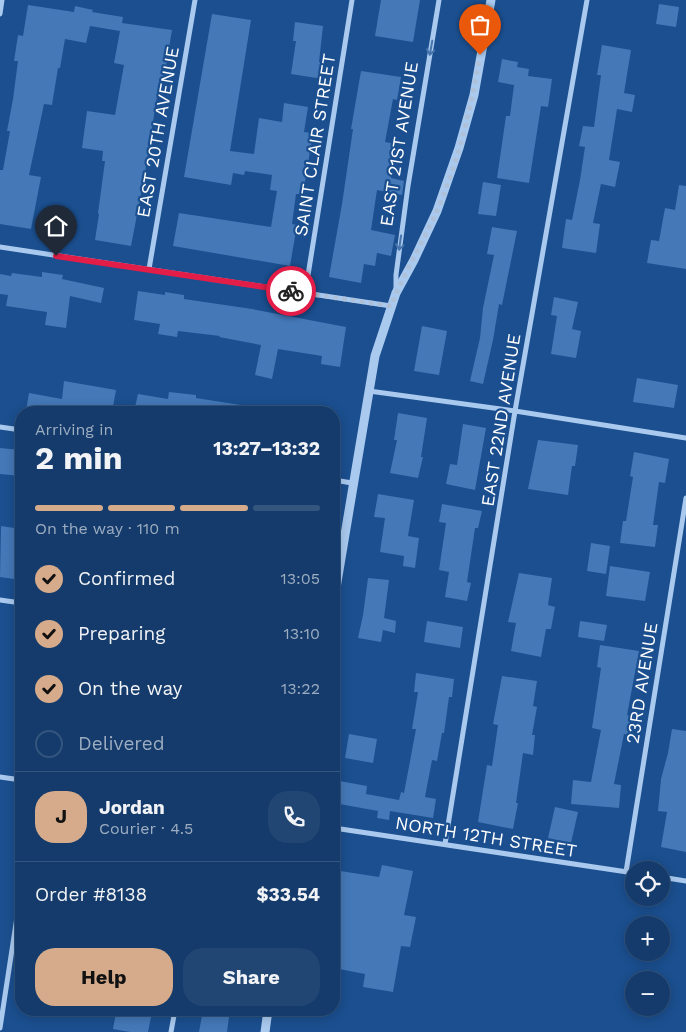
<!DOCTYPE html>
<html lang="en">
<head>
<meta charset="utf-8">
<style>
	body { margin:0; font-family:"Work Sans",sans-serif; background:#214673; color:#f1f3f6; height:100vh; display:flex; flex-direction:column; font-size:19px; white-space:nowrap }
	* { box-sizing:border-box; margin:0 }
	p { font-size:16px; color:#9dadc1 }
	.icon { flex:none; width:28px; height:28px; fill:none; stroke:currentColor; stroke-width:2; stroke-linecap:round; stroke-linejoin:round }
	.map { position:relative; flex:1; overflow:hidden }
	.sheet { position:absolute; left:15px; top:406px; width:325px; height:610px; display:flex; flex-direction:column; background:#143b6b; border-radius:20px; box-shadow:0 2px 12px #0003,0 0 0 1px #33557e }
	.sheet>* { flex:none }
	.controls { position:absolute; left:625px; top:861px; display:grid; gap:10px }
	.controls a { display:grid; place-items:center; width:45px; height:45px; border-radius:50%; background:#143b6b; box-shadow:0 2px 12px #0003,0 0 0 1px #33557e; font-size:25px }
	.pin { position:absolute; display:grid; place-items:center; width:42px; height:42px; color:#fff; margin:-51px -21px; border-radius:50% 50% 50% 0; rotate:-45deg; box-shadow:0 0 5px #0007 }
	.pin .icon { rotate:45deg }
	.courier { position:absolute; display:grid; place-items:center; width:50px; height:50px; margin:-25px; border:4px solid #e11d48; border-radius:50%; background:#fff; color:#222; box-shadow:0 1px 6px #0007 }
	.headline em { font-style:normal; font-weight:700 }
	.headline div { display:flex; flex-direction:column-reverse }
	.headline { display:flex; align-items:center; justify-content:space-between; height:85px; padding:0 20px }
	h1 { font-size:32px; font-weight:700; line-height:38px }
	.bar { display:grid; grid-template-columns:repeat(4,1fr); gap:8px 5px; align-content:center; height:60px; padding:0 20px }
	.bar i { height:6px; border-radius:4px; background:#33557e }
	.bar .selected { background:#d6ab8b }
	.bar p { grid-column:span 4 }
	.line { display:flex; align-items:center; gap:12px; padding:0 20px; border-top:1px solid #33557e }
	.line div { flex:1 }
	.round { display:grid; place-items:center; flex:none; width:52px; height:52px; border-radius:20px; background:#214673 }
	ol { padding:0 20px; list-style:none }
	li { display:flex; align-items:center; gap:15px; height:55px }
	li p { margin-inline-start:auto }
	li .icon { padding:5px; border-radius:50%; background:#d6ab8b; color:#111; stroke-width:4 }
	li:last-child { color:#9dadc1 }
	li i { width:28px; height:28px; border:2px solid #33557e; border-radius:50% }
	.action { display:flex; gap:10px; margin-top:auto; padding:10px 20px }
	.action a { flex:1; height:58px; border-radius:20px; background:#d6ab8b; color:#111; font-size:20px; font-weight:700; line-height:58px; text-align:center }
	.action a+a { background:#214673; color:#f1f3f6 }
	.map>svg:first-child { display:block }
</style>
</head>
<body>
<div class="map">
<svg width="686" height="1032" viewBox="0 0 686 1032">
	<rect width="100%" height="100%" fill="#1b4f8f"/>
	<path fill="#4478b7" d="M381,0h39l-7,42 -38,-6z
		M659,4l20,3 -3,20 -20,-3z
		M28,5l46,7 1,-6 18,4 -1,2 31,5 -1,6 50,7 -9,54 -4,-1 -14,90 -14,73 -36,-6 4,-26 -1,-1 7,-52h-3l1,-10 -21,-3 5,-37 28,4 9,-50 -10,-2 6,-32 -30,-5 -4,17 -21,-4 -5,29h-2l-6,37 -8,-1 -15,71 12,2 -10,52 -31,-5v-54h3l7,-39h-3l6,-32 5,-38h-4l4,-26 5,1z
		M212,14l39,6 -21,131 24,3 5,-36 23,4 2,-19 24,4 -4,25 9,1 -10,61h-7l-4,30 5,1 -7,41 -117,-20 6,-33 92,14 6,-36 -7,-1 2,-15 -27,-4 -1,4 -11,-2 -2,12 -47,-8z
		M295,22l28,4 -4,36 6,1 -2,16 -32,-5 5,-33h-3z
		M602,45l29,5 -7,43 11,2 -3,17 -15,-3 -8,51 11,2 -5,25 -14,-3 -8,39 7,1 -4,29 -34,-5 4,-29 6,1 8,-40 5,-33 -6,-1 4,-20 11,1 7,-52h-4z
		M502,59l16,3 -1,5 12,2 -1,7 24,3 -4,28 -7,-1 -12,77 -32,-5 9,-62h4l4,-31 -16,-3z
		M361,71l40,6 -4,23 -4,-1 -8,43 11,2 -5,34 13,3 -2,14 -25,-5 -6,40 24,5 -4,21 -14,-3 -2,13 -11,-2 -3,19 -32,-6 13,-73 11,-75h-2z
		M483,182l18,3 -5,31 -18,-2z
		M679,185l7,1v83l-39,-6 4,-23 8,1 6,-33 10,2z
		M492,227l25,4 -15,74 -3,-1 -6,36 -10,44 -13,-3 10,-43 3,-30 11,-53 -7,-1z
		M42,272l21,3 -1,4 42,9 -3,15 -31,-7 -4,32 -21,-3 2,-13 -41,-6 2,-11 -8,-1v-20l11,2 1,-3 30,4z
		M138,291l27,4v-3l19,3v4l68,10 94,18 -6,40 -19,-3 1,-8 -44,-7 -6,30 -17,-4 6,-30 -42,-8 1,-1 -42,-5 -1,6 -19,-3 2,-10 -26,-4z
		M554,297l24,5 -6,27 9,2 -5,27 -25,-4 6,-38 -6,-1z
		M422,326l25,5 -8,44 -25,-4z
		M637,378l41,7 -4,23 -41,-6z
		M64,381l52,9 -4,22h-75l-11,-1 3,-18 33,6z
		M169,392l27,3v3l51,8 -1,6h-112l4,-18 30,5z
		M398,413l29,5 -6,39h2l-5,21 -28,-5 7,-33h-3z
		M463,424l23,4 -11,62 -29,-6 4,-20 7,1z
		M538,440l40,5 -3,21h-3l-4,29 -40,-6z
		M0,448l21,2v26l-21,-2z
		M634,452l35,7 -4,24 -6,-1 -6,43h5l-3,22 -35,-4 3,-22h3l7,-44 -3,-1z
		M378,494l36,6 -6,36 11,2 -4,30 -12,-2 1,-10 -24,-4 5,-34 -11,-1z
		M442,504l40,7 -4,17h-3l-8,54 4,1 -4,18 -22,-4 4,-25 -10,-2 7,-47 -7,-1z
		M1,526l20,3v51l-21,-3z
		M591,543l19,3 -4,28 -19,-3z
		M610,566l40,6 -5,29 -39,-5z
		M519,573l33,5 -4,27 7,2 -4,22h-5l-5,28 -30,-6 5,-28 -8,-1z
		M368,578l21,2 -5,38 12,3 -1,12 -12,-3 -2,12 -23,-4 5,-23z
		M427,621l36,6 -3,21 -36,-6z
		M580,621l27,4 -3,16 -26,-4z
		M600,645l39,6 -12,64 4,1 -3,19 -4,-1 -10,50 7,1 -2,23 -48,-4 2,-24 18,2 10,-52 -9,-2 9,-60 -4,-1z
		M416,673l38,6 -2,18h-3l-5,36h-2l-5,28 -5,-1 -7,37 11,2 -3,19 -43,-7 -1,9 -12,-2 1,-7 -44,-8v-23l33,6 -1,8 33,6 2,-8 3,1 12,-64h-4l6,-37h-4z
		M502,676l35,5 -4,25 4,1 -5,28h3l-2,20 -10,-2 -7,50h2l-5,26 -35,-7 9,-57 5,1 6,-41 -5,-1z
		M672,729l14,2v121l-25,-5 6,-35 -9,-1 3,-32 7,-26z
		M349,734l28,5 -4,24 -28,-5z
		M555,807l23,5 -7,31 -23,-5z
		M382,865l31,6 -9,44 12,2 -6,30 -9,-1 -8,46 -30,-5 2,-13 -31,-6v-98l45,7z
		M203,1010h27l-3,22h-28z
		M116,1012l35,5 -3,15h-18l-17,-3z"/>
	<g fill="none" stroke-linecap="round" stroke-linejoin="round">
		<path stroke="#a9c9ee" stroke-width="5" d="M0,14l2,-14
			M0,247l391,59
			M149,269l46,-269
			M396,289v-14l12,-89 31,-186
			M305,294l47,-294
			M369,391l146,20 171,27
			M0,427l21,3
			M334,480l18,3
			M0,600l21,3
			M0,777l21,3
			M334,828l300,45
			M445,844l70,-433 72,-411
			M626,872l60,-374
			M661,877l25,4
			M0,1028l21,-137
			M171,1032l4,-22"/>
		<path stroke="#a9c9ee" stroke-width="9" d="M334,600l41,-244 21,-63 18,-33 23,-49 22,-63 15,-53 17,-95
			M265,1032l3,-22"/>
	</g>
	<defs><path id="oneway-shaft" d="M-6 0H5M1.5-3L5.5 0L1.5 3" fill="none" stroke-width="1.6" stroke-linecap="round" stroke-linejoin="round" transform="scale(1.25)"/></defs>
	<g stroke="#4674ac">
		<use href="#oneway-shaft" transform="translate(431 48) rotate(100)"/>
		<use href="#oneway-shaft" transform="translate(400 243) rotate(98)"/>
	</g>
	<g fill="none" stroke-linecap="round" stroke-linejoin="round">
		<path stroke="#afc1d8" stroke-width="5" stroke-dasharray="0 9" d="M291,291l100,15c12,-31 31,-62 45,-93 22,-50 35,-104 44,-158"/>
		<path stroke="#e11d48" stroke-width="6" d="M56,256l235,35"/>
	</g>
	<g text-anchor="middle" stroke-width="4.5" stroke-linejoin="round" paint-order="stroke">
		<g font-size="18" fill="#fff" stroke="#1b4f8f">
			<text transform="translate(158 132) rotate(-80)" y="6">EAST 20TH AVENUE</text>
			<text transform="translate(399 144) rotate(-81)" y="6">EAST 21ST AVENUE</text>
			<text transform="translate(315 145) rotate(-81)" y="6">SAINT CLAIR STREET</text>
			<text transform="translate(501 420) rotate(-81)" y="6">EAST 22ND AVENUE</text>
			<text transform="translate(642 683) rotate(-81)" y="6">23RD AVENUE</text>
			<text transform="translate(486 837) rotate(9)" y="6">NORTH 12TH STREET</text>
		</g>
	</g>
</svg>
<div class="controls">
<a><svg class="icon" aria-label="locate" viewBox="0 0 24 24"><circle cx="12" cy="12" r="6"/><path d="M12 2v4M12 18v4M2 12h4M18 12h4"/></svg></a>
<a>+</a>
<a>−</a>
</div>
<div class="pin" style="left:480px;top:55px;background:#ea580c"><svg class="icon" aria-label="bag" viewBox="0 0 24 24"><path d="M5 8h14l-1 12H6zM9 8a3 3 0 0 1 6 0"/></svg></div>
<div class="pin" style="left:56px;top:256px;background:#1f2937"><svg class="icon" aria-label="home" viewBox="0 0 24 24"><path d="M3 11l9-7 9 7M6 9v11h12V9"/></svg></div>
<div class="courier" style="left:291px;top:291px"><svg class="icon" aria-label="bike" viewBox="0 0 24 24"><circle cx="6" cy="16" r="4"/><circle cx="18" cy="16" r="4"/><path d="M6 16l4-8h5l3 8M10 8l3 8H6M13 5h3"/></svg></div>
<section class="sheet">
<div class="headline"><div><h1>2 min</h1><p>Arriving in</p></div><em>13:27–13:32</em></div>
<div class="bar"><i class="selected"></i><i class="selected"></i><i class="selected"></i><i></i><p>On the way · 110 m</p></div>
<ol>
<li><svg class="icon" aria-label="check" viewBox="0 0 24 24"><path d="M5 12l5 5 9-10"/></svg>Confirmed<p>13:05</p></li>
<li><svg class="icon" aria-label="check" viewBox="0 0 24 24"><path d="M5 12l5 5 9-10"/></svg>Preparing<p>13:10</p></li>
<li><svg class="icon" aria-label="check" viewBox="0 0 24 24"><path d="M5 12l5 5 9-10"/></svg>On the way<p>13:22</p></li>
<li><i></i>Delivered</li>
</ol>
<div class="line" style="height:90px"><b class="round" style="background:#d6ab8b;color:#111">J</b><div><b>Jordan</b><p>Courier · 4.5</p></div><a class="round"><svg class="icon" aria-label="phone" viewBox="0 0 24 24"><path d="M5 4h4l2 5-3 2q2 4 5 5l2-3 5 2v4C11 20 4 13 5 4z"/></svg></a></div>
<div class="line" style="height:65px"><div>Order #8138</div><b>$33.54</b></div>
<div class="action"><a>Help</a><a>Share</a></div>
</section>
</div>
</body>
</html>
